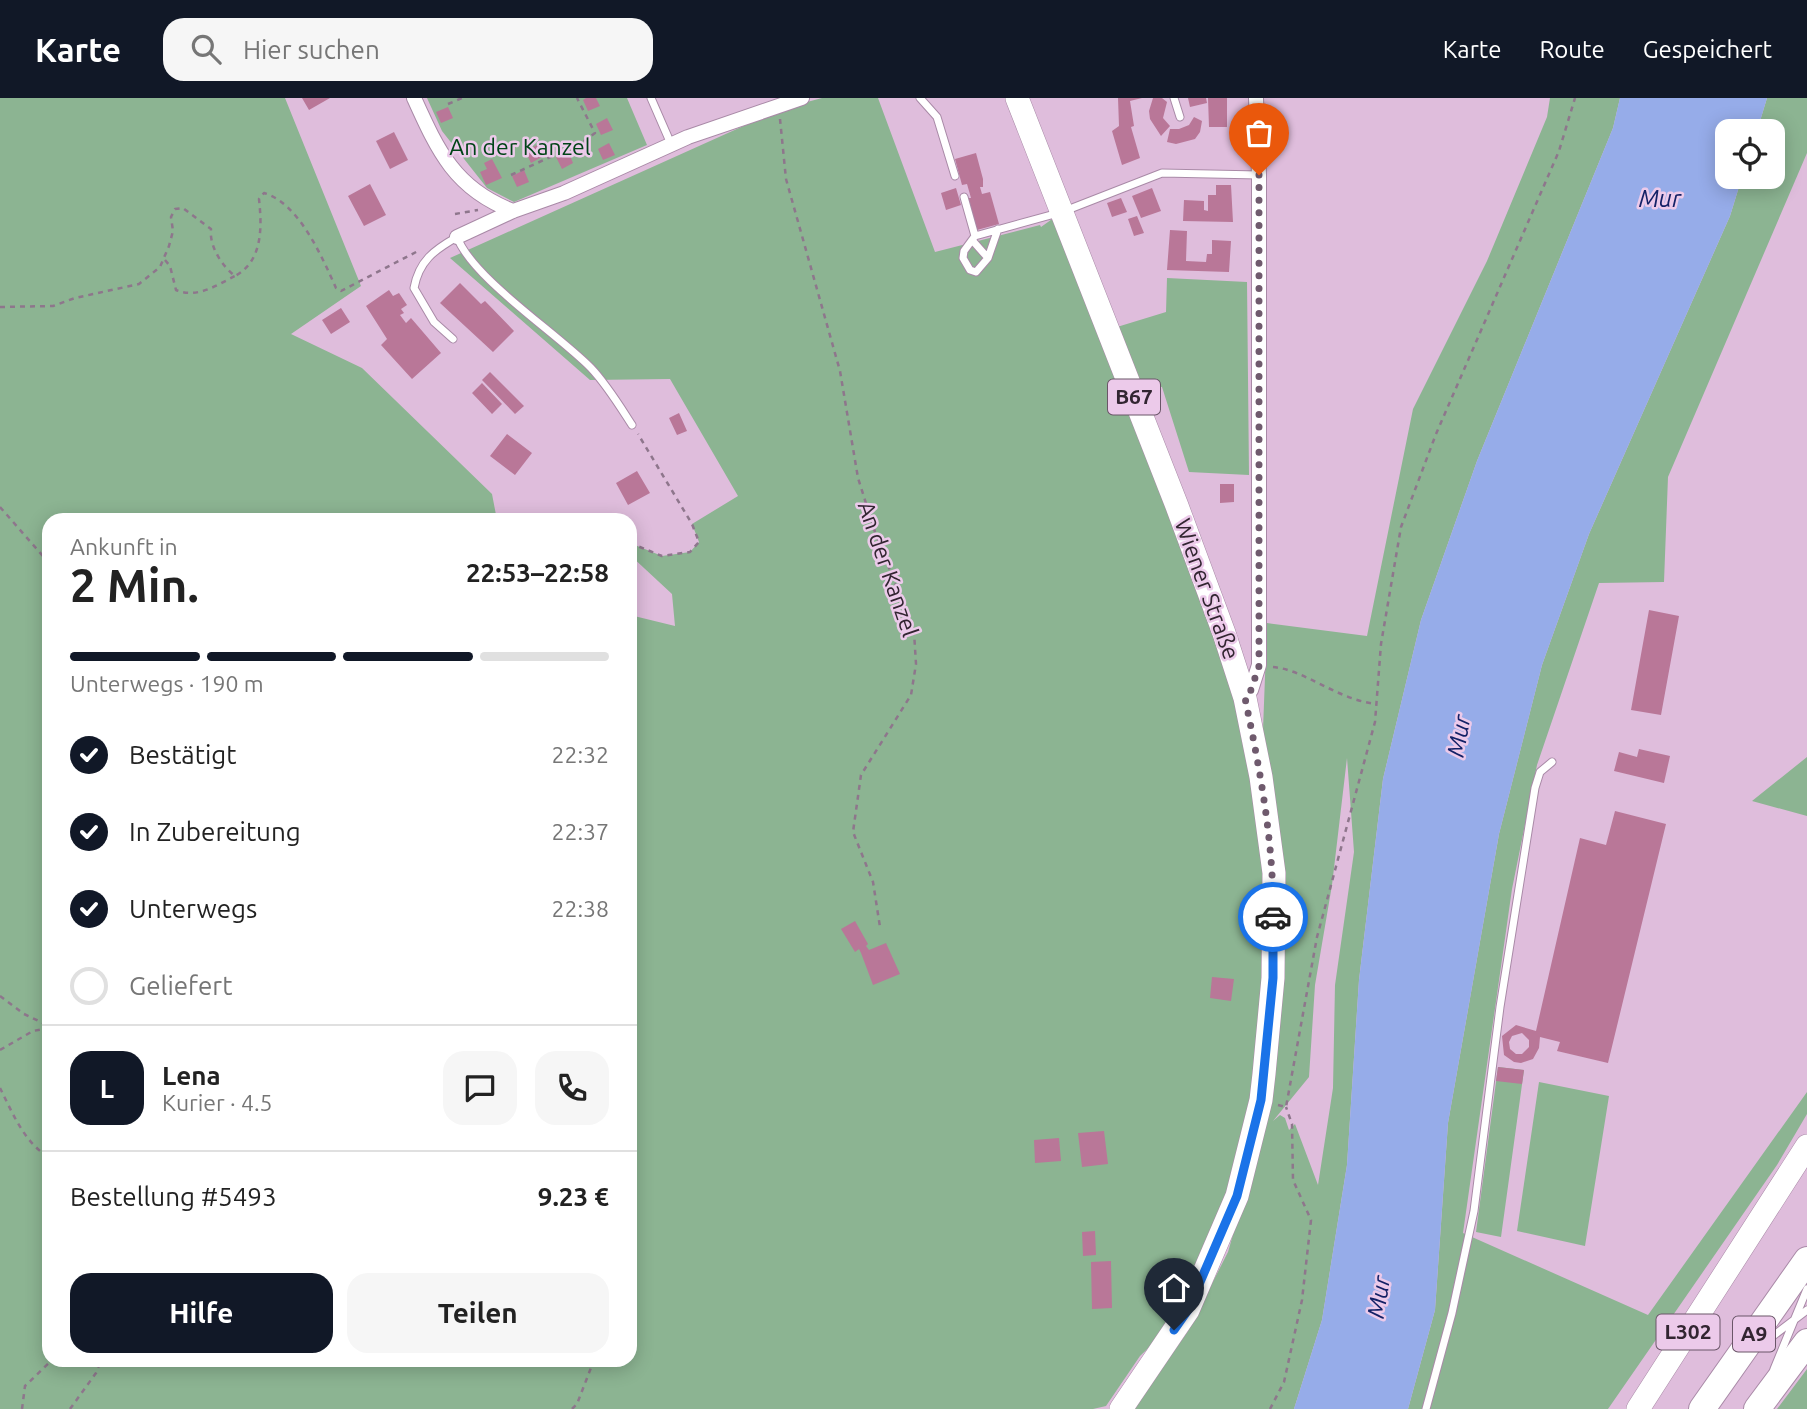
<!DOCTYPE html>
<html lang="de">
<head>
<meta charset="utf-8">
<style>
	body { margin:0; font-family:Ubuntu,sans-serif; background:#f6f6f6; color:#222; height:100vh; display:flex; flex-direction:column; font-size:26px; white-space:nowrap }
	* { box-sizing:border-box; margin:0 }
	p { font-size:23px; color:#767676 }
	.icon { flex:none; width:38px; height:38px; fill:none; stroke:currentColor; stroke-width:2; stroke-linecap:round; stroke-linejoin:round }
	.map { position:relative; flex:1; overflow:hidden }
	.drawer { position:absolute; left:42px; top:415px; width:595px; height:854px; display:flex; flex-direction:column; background:#fff; border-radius:21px; box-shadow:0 4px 18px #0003 }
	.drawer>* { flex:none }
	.buttons { position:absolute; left:1715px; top:21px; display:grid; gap:14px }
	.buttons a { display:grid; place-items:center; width:70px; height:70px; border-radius:14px; background:#fff; box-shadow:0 4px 18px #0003; font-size:35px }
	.pin { position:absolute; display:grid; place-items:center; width:60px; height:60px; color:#fff; margin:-72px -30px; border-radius:50% 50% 50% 0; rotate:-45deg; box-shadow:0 0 7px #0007 }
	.pin .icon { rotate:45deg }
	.courier { position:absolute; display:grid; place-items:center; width:70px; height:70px; margin:-35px; border:5px solid #1a73e8; border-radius:50%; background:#fff; color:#222; box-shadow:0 2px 9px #0007 }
	.head em { font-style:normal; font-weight:600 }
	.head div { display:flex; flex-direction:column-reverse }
	.head { display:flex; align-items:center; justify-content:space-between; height:119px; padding:0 28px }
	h1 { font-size:46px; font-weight:600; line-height:52px }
	.bar { display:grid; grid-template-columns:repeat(4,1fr); gap:10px 7px; align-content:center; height:84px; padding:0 28px }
	.bar i { height:9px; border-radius:5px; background:#e0e0e0 }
	.bar .selected { background:#111827 }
	.bar p { grid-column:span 4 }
	.line { display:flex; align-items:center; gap:18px; padding:0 28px; border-top:2px solid #e0e0e0 }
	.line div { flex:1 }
	.round { display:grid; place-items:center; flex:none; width:74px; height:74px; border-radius:21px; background:#f6f6f6 }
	ol { padding:0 28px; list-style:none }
	li { display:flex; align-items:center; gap:21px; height:77px }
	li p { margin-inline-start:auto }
	li .icon { padding:7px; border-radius:50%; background:#111827; color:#fff; stroke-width:4 }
	li:last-child { color:#767676 }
	li i { width:38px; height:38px; border:4px solid #e0e0e0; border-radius:50% }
	.action { display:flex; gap:14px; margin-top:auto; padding:14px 28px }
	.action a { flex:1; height:80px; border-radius:21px; background:#111827; color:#fff; font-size:28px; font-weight:600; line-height:80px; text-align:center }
	.action a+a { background:#f6f6f6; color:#222 }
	header { display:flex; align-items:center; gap:42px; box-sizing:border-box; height:98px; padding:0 35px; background:#111827; color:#fff }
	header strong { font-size:33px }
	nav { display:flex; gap:38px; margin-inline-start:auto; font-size:24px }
	.search { width:490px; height:63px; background:#f6f6f6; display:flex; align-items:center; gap:18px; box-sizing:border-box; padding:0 24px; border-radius:21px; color:#767676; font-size:26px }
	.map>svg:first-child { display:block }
</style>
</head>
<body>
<header>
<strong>Karte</strong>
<div class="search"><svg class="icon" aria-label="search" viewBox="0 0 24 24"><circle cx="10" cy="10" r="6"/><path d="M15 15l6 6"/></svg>Hier suchen</div>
<nav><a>Karte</a><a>Route</a><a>Gespeichert</a></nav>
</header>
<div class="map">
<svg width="1807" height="1311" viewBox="0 0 1807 1311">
	<rect width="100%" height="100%" fill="#dfbddc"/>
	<path fill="#8cb492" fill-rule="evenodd" d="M0,0h285l76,188 -70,48 71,34 130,126 5,26h-448v840h581v-745l45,11 -3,-32 -42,-39v-12l32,13 28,-4 9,-10 -7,-18 46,-28 -68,-117 -80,1 -140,-122 331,-149 41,-11h56l57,154 105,-27 1,2 21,-15 162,421 50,240 -13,227 -73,210 -48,46 -34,50 -13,3h-1093z
		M427,0h200l20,47 -133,57 -27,-14 -45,-57z
		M1550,0h70l-7,30 -136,333 -56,159 -38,159 -24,201 -12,185 -25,155 -28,89h-160l54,-78 40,-79 34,-118 1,-404 4,-107 100,13 46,-227 74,-148 60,-144zM1347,660l7,94 -19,133 -2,103 -15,97 -23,-61 -6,6 -4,-12 -5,-3 -7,6 36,-44 6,-92 17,-100z
		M1767,0h40v55l-139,324 -4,105 -65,1 -62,182 -25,124 -49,344 185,82 159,-223v22l-30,51 -169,244h-200l27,-99 13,-187 51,-289 43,-169 47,-131 141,-318 12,-39h31v-46h-16z
		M1167,180l80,4 2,193 -60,-3 -27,-85 -21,-4 -24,-56 49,-15z
		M1807,659v59l-55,-15z
		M1498,969l26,3 -23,167 -25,-5z
		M1539,984l70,14 -24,150 -68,-15z
		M1807,1271v40h-30z"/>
	<path fill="#96ace9" d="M1620,0h147l-10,33h-30v46h15l-12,39 -141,318 -47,131 -43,169 -51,289 -13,187 -27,99h-114l28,-89 25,-155 12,-185 24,-201 38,-159 56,-159 136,-333z"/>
	<path fill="#b97798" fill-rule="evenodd" d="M302,0h28l-21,12z
		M586,0h10l4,8 -12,5 -5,-11z
		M1118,0h24l-12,3 4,25 -3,1 9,31 -18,7 -10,-34 7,-5z
		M1153,0h9l5,4 -4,16 7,8 -9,10 -11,-17 -1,-8z
		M1188,0h18l1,5 -17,4z
		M1208,0h19v29h-18z
		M448,9l5,11 -12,5 -5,-11z
		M1194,19l8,4 -2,11 -5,7 -19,5 -9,-2 3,-13h9l10,-4z
		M607,20l6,12 -12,5 -5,-11z
		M394,34l14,28 -18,9 -14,-28z
		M609,45l6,12 -12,5 -5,-11z
		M537,47l5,12 -11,6 -6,-12z
		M568,53l5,12 -11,6 -6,-12z
		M976,55l7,26v8h-3l2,7 8,-2 9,32 -22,6 -9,-32h3l-4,-14 -5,1 -7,-26z
		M492,61l10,19 -16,7 -6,-13 7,-3 -3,-6z
		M524,72l5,12 -12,5 -5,-11z
		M370,86l16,31 -22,11 -16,-30z
		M1216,87h15l2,37 -50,-1 1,-21 20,1v9l4,1v-16h8z
		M956,90l5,17 -15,5 -5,-17z
		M1152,90l9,23 -20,7 -9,-22z
		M1121,100l6,14 -15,5 -5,-14z
		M1137,118l7,17 -10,3 -6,-17z
		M1170,132l17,1 -1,30 20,1 1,-8h5v-14l19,1 -2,31 -62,-2z
		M460,185l21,21 4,-3 29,30 -21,21 -53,-49z
		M389,192l4,6 6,-3 8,12 -6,4 3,4 -4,2 6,8 5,-5 30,35 -29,26 -31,-34 6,-6 -21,-33z
		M341,210l9,14 -19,12 -9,-14z
		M490,274l34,34 -9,8 -33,-34z
		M482,285l20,21 -10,10 -20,-21z
		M679,315l8,18 -10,4 -8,-17z
		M507,336l25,19 -17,22 -25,-19z
		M637,373l13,22 -22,12 -12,-22z
		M1220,386h14v18l-14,1z
		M1649,512l30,6 -18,99 -30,-5z
		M1639,651l31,7 -6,27 -50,-12 5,-19 18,5z
		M1615,713l51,13 -58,239 -51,-12 3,-9 -20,-5 -1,11 -6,11 -12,4 -7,-1 -10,-7 -2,-19 14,-11 20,6 44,-193 26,7zM1522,935l7,7v7l-7,7h-6l-6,-5 -1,-7 3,-6z
		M855,823l13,23 -2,2 3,4 17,-7 14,31 -27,11 -12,-32 -2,-4 -4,3 -14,-23z
		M1212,879l22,2 -3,22 -21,-3z
		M1498,969l26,3 -2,14 -26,-3z
		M1104,1033l4,33 -26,3 -4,-34z
		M1059,1040l2,23 -26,2 -1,-23z
		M1095,1133l1,24 -13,1 -1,-24z
		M1111,1163l1,47 -20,1 -1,-47z"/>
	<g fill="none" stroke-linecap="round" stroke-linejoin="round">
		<g stroke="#a98aa7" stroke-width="9">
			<path id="lane" d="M651,0l20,46
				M920,0l17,19 18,59
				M1174,0l6,19
				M964,99l11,39 87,-24 100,-39 97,2
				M975,138l-11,15 -1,7 7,12 6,2 12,-14 10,-29
				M972,142l16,18
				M453,241l-19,-17 -20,-34c5,-27 20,-38 43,-51 16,42 100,96 134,131 16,17 28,37 41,57
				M1760,1248l47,-36
				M1774,1271l33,-80
				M1426,1311l26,-96 22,-102 26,-204 35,-219 5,-16 12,-10"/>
		</g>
		<g stroke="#a98aa7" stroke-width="16">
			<path id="street" d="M414,0c24,53 41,91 99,113
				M457,139l56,-26 51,-18 124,-56 114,-39
				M1245,600l6,-8 8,-25v-490l-3,-77"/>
		</g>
		<g stroke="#a98aa7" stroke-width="24">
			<path id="primary" d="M1017,0l160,408 47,127 21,65 16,79 13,96 -1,105 -9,96 -3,26 -24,96 -49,114 -67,99
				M1638,1311l169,-263"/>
		</g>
		<g stroke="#a98aa7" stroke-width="28">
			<path id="highway" d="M1702,1311l105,-149
				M1757,1311l50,-67"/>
		</g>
		<path stroke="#8e768c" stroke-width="2.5" stroke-dasharray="5 5" stroke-linecap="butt" d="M448,6l14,-6
			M780,21l6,60 54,192 18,107 17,54 39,100 2,32 -5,31 -50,80 -8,57 20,50 7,45
			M511,77l72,-33 12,-9 -18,-35
			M455,116l23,-4
			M165,162l5,6 6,24c21,9 41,-5 59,-14
			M0,209l53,-1 22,-8 64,-14 21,-17 9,-21 4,-15 -2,-14 4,-8 8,-1 28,21c-2,17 11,37 24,47 28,-15 27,-49 24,-77l5,-6c35,10 58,64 72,95l5,3 77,-40
			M0,409l49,56
			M630,445l32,13 28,-4 9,-10 -7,-18 -54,-90
			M1273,569c33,3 64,33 104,37
			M0,898l24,18 25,12
			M0,952l33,-19 16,-3
			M0,990c12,24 25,56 49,69
			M1278,1007l8,2 31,-170 58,-215 6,-78 20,-117 35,-93 123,-283 16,-53
			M22,1311l3,-23 27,-26
			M70,1311l26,-36 5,-13
			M572,1311l5,-5 17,-44
			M1270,1311l14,-27 18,-82 9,-80 -18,-40 -1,-56 -6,-17"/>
		<use href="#lane" stroke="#fff" stroke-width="7"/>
		<use href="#street" stroke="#fff" stroke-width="14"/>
		<use href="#primary" stroke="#fff" stroke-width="23"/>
		<use href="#highway" stroke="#fff" stroke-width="26"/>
	</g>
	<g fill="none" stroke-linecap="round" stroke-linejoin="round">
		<path stroke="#6f5a6d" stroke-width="7" stroke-dasharray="0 12.6" d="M1259,77v491l-8,24 -6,8c15,72 29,145 28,219"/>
		<path stroke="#1a73e8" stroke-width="9" d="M1174,1232l14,-20 49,-114 24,-96 12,-122v-61"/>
	</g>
	<g text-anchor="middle" stroke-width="5" stroke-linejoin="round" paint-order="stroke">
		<g fill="#eccaea" stroke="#6a5668" stroke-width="2">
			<rect x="1108" y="281.5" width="52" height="35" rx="5"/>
			<rect x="1656.5" y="1216.5" width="63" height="35" rx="5"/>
			<rect x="1733" y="1218.5" width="42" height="35" rx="5"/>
		</g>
		<g font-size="21" font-weight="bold" fill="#322531">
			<text x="1134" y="306">B67</text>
			<text x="1688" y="1241">L302</text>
			<text x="1754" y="1243">A9</text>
		</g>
		<g font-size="23" fill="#004417" stroke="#eccaea">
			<text x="520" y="57">An der Kanzel</text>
		</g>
		<g font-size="23" fill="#322531" stroke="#eccaea">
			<text transform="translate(888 471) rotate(71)" y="8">An der Kanzel</text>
			<text transform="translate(1207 491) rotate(70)" y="8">Wiener Straße</text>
		</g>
		<g font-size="24" font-style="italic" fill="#132166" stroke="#eccaea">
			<text x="1660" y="109">Mur</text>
			<text transform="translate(1459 638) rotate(-80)" y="8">Mur</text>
			<text transform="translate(1379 1199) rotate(-81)" y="8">Mur</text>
		</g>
	</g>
</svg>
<div class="buttons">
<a><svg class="icon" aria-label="locate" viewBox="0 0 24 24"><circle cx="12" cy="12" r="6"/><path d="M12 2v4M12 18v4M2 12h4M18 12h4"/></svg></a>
</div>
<div class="pin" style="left:1259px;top:77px;background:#ea580c"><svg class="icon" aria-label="bag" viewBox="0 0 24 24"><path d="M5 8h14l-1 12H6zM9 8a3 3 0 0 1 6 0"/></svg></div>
<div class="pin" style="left:1174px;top:1232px;background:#1f2937"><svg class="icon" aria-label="home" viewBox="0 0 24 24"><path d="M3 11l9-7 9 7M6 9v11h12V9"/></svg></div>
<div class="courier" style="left:1273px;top:819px"><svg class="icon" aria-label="car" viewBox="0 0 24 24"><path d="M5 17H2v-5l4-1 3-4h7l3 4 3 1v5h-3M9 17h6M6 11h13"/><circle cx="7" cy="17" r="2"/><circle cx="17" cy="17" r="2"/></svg></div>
<section class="drawer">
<div class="head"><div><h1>2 Min.</h1><p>Ankunft in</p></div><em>22:53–22:58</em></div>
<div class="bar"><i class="selected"></i><i class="selected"></i><i class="selected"></i><i></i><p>Unterwegs · 190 m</p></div>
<ol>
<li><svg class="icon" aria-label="check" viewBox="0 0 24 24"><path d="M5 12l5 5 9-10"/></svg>Bestätigt<p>22:32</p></li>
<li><svg class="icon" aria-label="check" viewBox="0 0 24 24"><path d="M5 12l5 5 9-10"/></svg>In Zubereitung<p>22:37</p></li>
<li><svg class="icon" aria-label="check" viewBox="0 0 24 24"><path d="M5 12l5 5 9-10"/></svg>Unterwegs<p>22:38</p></li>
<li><i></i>Geliefert</li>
</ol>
<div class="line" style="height:126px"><b class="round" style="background:#111827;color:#fff">L</b><div><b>Lena</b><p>Kurier · 4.5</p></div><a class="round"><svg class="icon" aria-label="chat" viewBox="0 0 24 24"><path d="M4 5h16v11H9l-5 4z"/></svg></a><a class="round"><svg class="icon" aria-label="phone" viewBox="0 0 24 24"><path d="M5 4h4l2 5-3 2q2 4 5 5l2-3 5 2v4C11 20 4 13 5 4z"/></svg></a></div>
<div class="line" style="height:91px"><div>Bestellung #5493</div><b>9.23 €</b></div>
<div class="action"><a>Hilfe</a><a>Teilen</a></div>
</section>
</div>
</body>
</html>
